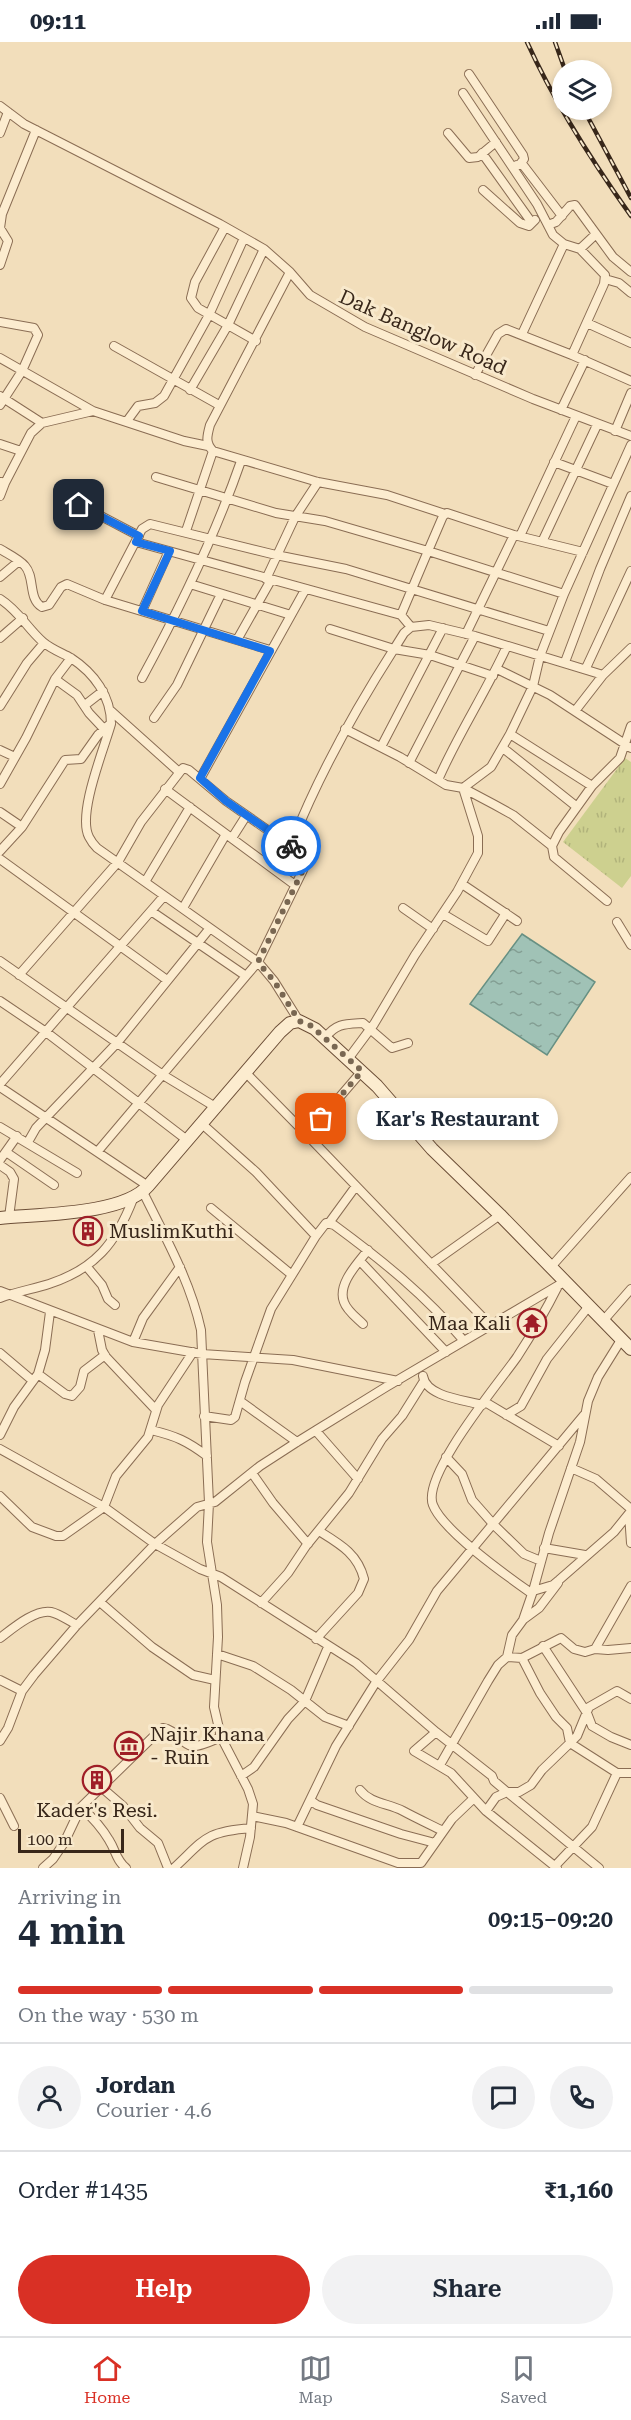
<!DOCTYPE html>
<html lang="en">
<head>
<meta charset="utf-8">
<style>
	body { margin:0; font-family:"Roboto Serif",serif; background:#f2f2f3; color:#1f2937; height:100vh; display:flex; flex-direction:column; font-size:22px; white-space:nowrap }
	* { box-sizing:border-box; margin:0 }
	p { font-size:20px; color:#747a83 }
	.icon { flex:none; width:33px; height:33px; fill:none; stroke:currentColor; stroke-width:2; stroke-linecap:round; stroke-linejoin:round }
	.map { position:relative; height:1826px; overflow:hidden }
	.details { display:flex; flex-direction:column; background:#fff; flex:1 }
	.details>* { flex:none }
	.controls { position:absolute; left:552px; top:18px; display:grid; gap:12px }
	.controls a { display:grid; place-items:center; width:60px; height:60px; border-radius:50%; background:#fff; box-shadow:0 3px 9px #0003; font-size:30px }
	.scale { position:absolute; left:18px; bottom:15px; width:106px; box-sizing:border-box; padding-left:6px; border:3px solid #38271a; border-top:0; font-size:16px; line-height:21px; white-space:nowrap; color:#38271a; -webkit-text-stroke:4px #f8e9cc; paint-order:stroke }
	.pin { position:absolute; display:grid; place-items:center; width:51px; height:51px; color:#fff; margin:-26px; border-radius:12px; box-shadow:0 3px 9px #0006 }
	.courier { position:absolute; display:grid; place-items:center; width:60px; height:60px; margin:-30px; border:4px solid #1a73e8; border-radius:50%; background:#fff; color:#222; box-shadow:0 2px 8px #0007 }
	.bubble { position:absolute; height:42px; border-radius:21px; background:#fff; box-shadow:0 3px 9px #0003; font-size:20px; font-weight:600; line-height:42px; text-align:center }
	.head em { font-style:normal; font-weight:600 }
	.head div { display:flex; flex-direction:column-reverse }
	.head { display:flex; align-items:center; justify-content:space-between; height:102px; padding:0 18px }
	h1 { font-size:39px; font-weight:600; line-height:45px }
	.bar { display:grid; grid-template-columns:repeat(4,1fr); gap:9px 6px; align-content:center; height:72px; padding:0 18px }
	.bar i { height:8px; border-radius:4px; background:#e0e1e3 }
	.bar .selected { background:#d93025 }
	.bar p { grid-column:span 4 }
	.line { display:flex; align-items:center; gap:15px; padding:0 18px; border-top:2px solid #e0e1e3 }
	.line div { flex:1 }
	.round { display:grid; place-items:center; flex:none; width:63px; height:63px; border-radius:32px; background:#f2f2f3 }
	.button { display:flex; gap:12px; margin-top:auto; padding:12px 18px }
	.button a { flex:1; height:69px; border-radius:36px; background:#d93025; color:#fff; font-size:24px; font-weight:600; line-height:69px; text-align:center }
	.button a+a { background:#f2f2f3; color:#1f2937 }
	.status { display:flex; justify-content:space-between; align-items:center; height:42px; padding:0 30px; background:#fff; direction:ltr }
	.status svg { height:16px; fill:currentColor }
	.menu { display:flex; justify-content:space-around; align-items:center; height:84px; border-top:2px solid #e0e1e3; background:#fff; font-size:16px; color:#747a83 }
	.menu a { display:grid; justify-items:center; gap:3px }
	.menu .selected { color:#d93025 }
	.map>svg:first-child { display:block }
</style>
</head>
<body>
<div class="status"><b>09:11</b><svg viewBox="0 0 49 12"><path d="M0 12V9h3v3zM5 12V6h3v6zM10 12V3h3v9zM15 12V0h3v12zM26 1h20v11H26zM47 4h2v5h-2z"/></svg></div>
<div class="map">
<svg width="631" height="1826" viewBox="0 0 631 1826">
	<defs>
		<pattern id="park-tufts" width="24" height="20" patternUnits="userSpaceOnUse" patternTransform="scale(1.5)"><rect width="24" height="20" fill="#cdd08f"/><path d="M3 7l-1-3M5 7V3M7 7l1-3M15 17l-1-3M17 17v-4M19 17l1-3" fill="none" stroke="#b1b37b"/></pattern>
		<pattern id="water-ripples" width="26" height="14" patternUnits="userSpaceOnUse" patternTransform="scale(1.5)"><rect width="26" height="14" fill="#a0c2b6"/><path d="M2 4q2-2 4 0t4 0M15 11q2-2 4 0t4 0" fill="none" stroke="#839e93"/></pattern>
	</defs>
	<rect width="100%" height="100%" fill="#f2debb"/>
	<path fill="url(#park-tufts)" d="M625,716l6,4v114l-9,12 -59,-46z"/>
	<path fill="url(#water-ripples)" stroke="#679083" stroke-width="1.5" d="M522,892l73,48 -48,73 -77,-51z"/>
	<g fill="none" stroke-linecap="round" stroke-linejoin="round">
		<g stroke="#8a6d54" stroke-width="10">
			<path id="street" d="M469,32l54,81 1,4 -4,5
				M463,51l74,111 16,31 11,9 16,5 25,26 -1,9 -32,71
				M0,64l24,18 196,100 44,25 26,23 20,23 55,32 168,72 98,37
				M0,91l8,-21
				M448,91l21,25 9,-1 18,-15
				M482,111l50,70
				M517,123h6l39,51
				M483,148l37,33 9,3 6,-6
				M548,183l8,-3 14,-16 5,-1 38,52 18,15
				M225,185l-30,55 -4,16 7,10 58,33
				M580,207l16,-15
				M0,223l8,-24 -8,-13 2,-14 34,-84
				M605,237l14,4 12,10
				M0,280l34,6 4,7 -16,36 -22,34
				M587,281l44,20
				M522,292l42,-90
				M114,304l105,59
				M0,316l93,53 91,30 24,5
				M475,333l23,-41 8,-5 66,26 59,26
				M190,348l38,-65 36,-76
				M0,354l42,27
				M561,368l24,-50
				M127,379l11,-15 17,-3 9,-7 45,-81 35,-77
				M615,389l16,-38
				M0,402l21,7
				M213,409l105,31 69,13 58,19
				M554,420l59,22
				M156,435l120,36 49,8 103,30 -27,64
				M5,441l26,-50 11,-10 51,-12
				M59,452l80,42
				M0,454l5,-13 -4,-1
				M186,489l27,-80c-8,-8 -6,-15 -3,-26l80,-153
				M520,494l56,-120
				M136,500l265,73 10,12
				M542,500l55,-117
				M0,507c8,5 19,10 25,17 10,11 3,33 17,41l7,-2 12,-18 6,-3 38,16 165,50
				M0,535l19,-16
				M266,537l29,-62 23,-35
				M190,542l101,31
				M564,552l-136,-43 15,-35 4,-3 67,22 69,17
				M0,557c19,12 27,29 43,43 8,7 19,11 28,16 23,15 40,38 40,66 -7,25 -34,90 -22,113 2,4 5,8 8,11l161,114 -12,14 -95,-65
				M105,558l37,-71 8,-5 126,31 70,14 203,62
				M142,569l27,-60
				M330,587l64,20 10,-16 7,-6 18,-2 46,11 128,39 28,-27
				M466,592l48,-99
				M0,596l23,-20
				M237,598l34,-60
				M565,620l35,-93 31,-73
				M586,626l45,-97
				M497,627l53,26 81,53
				M142,636c38,-70 73,-142 99,-217
				M55,637l22,16 12,18 15,16
				M85,663l18,-14
				M0,664l27,-43 17,-20
				M111,669l68,61
				M575,669l28,-36
				M154,676l23,-33 44,-91
				M345,687l55,28 46,28 17,3 32,17 18,10 39,31
				M510,692l82,52
				M381,705l62,-119
				M503,706l74,59
				M0,708l15,7
				M409,721l66,-127
				M200,737l105,-189
				M438,738c20,-46 48,-88 69,-134
				M0,742l26,-46 29,-59 16,-21
				M165,747l130,96
				M0,770l22,15
				M232,796l14,-22
				M0,809l22,-24 43,-67 16,-1 17,-24 13,-12
				M0,817l167,121
				M145,840l45,-75
				M462,842l55,37
				M607,859l-53,-44 -2,-11 7,-14 33,-46 28,-28 11,-32
				M183,866l43,-74
				M403,866l30,21
				M443,872l45,27 18,-28
				M617,880l14,23
				M0,919l163,114 54,33
				M19,933l99,-113 23,-40 42,-54 6,2 37,31 66,46
				M0,959l46,31 141,108
				M299,979l-25,-40 -16,-19 45,-92 2,-7 -13,-16 1,-7c27,-68 62,-130 101,-191l36,6 63,21
				M325,996c11,-15 21,-14 38,-15l29,25 16,-5
				M348,1017l26,-35 41,-69 42,-63 21,-39v-17l-15,-48 28,-21 19,-33 23,-48 7,-30 24,-62 67,-149
				M246,1031l61,62 55,-64
				M0,1042l164,-188
				M0,1045l148,99
				M201,1081l55,49 60,64 10,-13 8,2c49,36 91,70 130,116
				M0,1085l77,46
				M307,1093l183,190
				M28,1100l8,-14 81,-85 93,-115
				M98,1109l148,-175
				M6,1110l48,33
				M0,1118l17,-24
				M0,1123l10,7 4,7 -5,38
				M143,1150c22,45 47,88 58,138l8,173 -2,39 10,63 1,32 -4,70 7,30 27,52 5,15 -3,33 -7,31
				M211,1166l81,67
				M329,1181l27,-37
				M360,1219l86,91
				M431,1222l69,-49
				M87,1225l15,18 6,14 7,6
				M550,1226l81,-91
				M0,1249l133,51 69,12 91,6 105,21
				M0,1256c16,-6 33,-9 49,-14 46,-15 67,-41 84,-85
				M603,1279l28,-32
				M363,1282c-6,-6 -16,-13 -19,-22 -7,-18 14,-39 24,-52
				M98,1288l4,20 4,7 50,53
				M133,1300l10,-24 37,-51
				M0,1311l33,28
				M38,1332l27,20 7,2 8,-9 4,-16 21,-16
				M423,1334c3,21 42,24 59,29
				M240,1359l57,41
				M485,1360l74,44
				M506,1373l15,-9 26,-47 42,-53
				M204,1374l27,4 4,-3 10,-35 26,-73 45,-73
				M151,1388c25,6 36,11 56,26
				M316,1389l42,48
				M0,1393l14,-28 24,-33 7,-24 5,-38
				M0,1407l104,58 51,37 45,25 21,8 135,86 80,69 -22,19 37,22 35,38 71,57
				M446,1415l16,17 10,26 22,25 30,29 17,7
				M571,1426l25,11 35,30
				M252,1431l21,30 35,41
				M0,1454l32,31 24,9h7l41,-29 12,-31 32,-39 10,-32 35,-53
				M629,1472l2,29
				M544,1506l41,7
				M533,1549l16,-58 31,-91 8,-41 10,-24 23,-37
				M531,1551c-24,-17 -88,-62 -98,-88 -12,-29 65,-121 84,-148 15,-23 29,-47 41,-71
				M101,1561l51,44 41,28 22,5
				M261,1561l27,-30 18,-27 43,-53 33,-54 20,-23 22,-35
				M524,1577l15,-11 19,-25
				M0,1596c12,-9 35,-29 51,-26 9,2 18,9 26,13
				M316,1597l42,-46 6,-14c-6,-25 -24,-35 -45,-48
				M543,1604l44,67 5,13 19,11 20,8
				M595,1607l36,-63
				M217,1612l36,12 38,24 34,27 24,9
				M507,1615l5,-22 11,-15 10,-29 20,-6 6,-5 55,-48 17,-21
				M522,1616l39,-20 13,11 11,3 10,-3 13,1 23,-2
				M0,1638l22,11
				M436,1690l56,44 2,5 13,11 92,76
				M0,1699l8,-13 14,-37 12,-16 43,-50 78,-81 42,-37 18,-5 45,-36 37,-24 89,-55 178,-105
				M440,1723l48,-84 10,-16 9,-8 15,1 18,35 16,24 11,11 3,15 -28,27 -11,15 -12,7h-12l-11,5 -10,14
				M617,1731l-47,-30 7,-7 12,-29 28,-16 14,8
				M241,1734l13,-9 34,-48 17,-18 23,-54
				M101,1745l22,19 17,22 18,15 10,25
				M360,1748c11,14 28,13 43,21 13,7 26,13 40,20
				M0,1756l14,28
				M310,1758l7,5 84,29 34,9
				M81,1765c11,10 21,21 28,33 7,11 7,20 17,28
				M252,1774l34,7 112,40h23l31,-44 22,-21
				M297,1785l39,-81 40,-64 33,-42 28,-49 147,-176
				M555,1824l37,-39 25,-54h14
				M43,1826l10,-9 11,-16 17,-36 78,-76 4,-3c12,1 18,16 29,18 9,1 21,-6 29,-9
				M174,1826c32,-30 31,-36 77,-40"/>
		</g>
		<g stroke="#6c4e37" stroke-width="14">
			<path id="secondary" d="M0,1176c38,-4 123,-3 148,-32l132,-154 10,-9 9,-2 16,8 62,57 55,63 68,66 131,134"/>
		</g>
		<use href="#street" stroke="#fceccf" stroke-width="8"/>
		<use href="#secondary" stroke="#fceccf" stroke-width="12"/>
		<g stroke="#38271a" stroke-width="4.5">
			<path id="rail" d="M527,0c28,62 65,119 104,174
				M555,0l10,28
				M584,68l47,88"/>
		</g>
		<use href="#rail" stroke="#f8e9cc" stroke-width="2" stroke-dasharray="7" stroke-linecap="butt"/>
	</g>
	<g fill="none" stroke-linecap="round" stroke-linejoin="round">
		<path stroke="#796752" stroke-width="6" stroke-dasharray="0 10.8" d="M291,804l14,17 -2,7 -45,92 16,19 25,40 11,4 52,46 -41,48"/>
		<path stroke="#1a73e8" stroke-width="8" d="M79,463l60,31 -3,6 34,9 -28,60 128,40 -70,127 26,23 65,45"/>
	</g>
	<defs>
		<g id="building-ring" transform="scale(1.5)"><circle r="9.5" fill="#f8e9cc" stroke="#9f1e27" stroke-width="1.5"/><path d="M-4-6H4V6H1V3H-1V6H-4ZM-2.5-4.3h1.7v1.8h-1.7ZM.8-4.3h1.7v1.8H.8ZM-2.5-1h1.7V.8h-1.7ZM.8-1h1.7V.8H.8Z" fill="#9f1e27"/></g>
		<g id="temple-ring" transform="scale(1.5)"><circle r="9.5" fill="#f8e9cc" stroke="#9f1e27" stroke-width="1.5"/><path d="M0-6L5-2H3V0L6.5 2.5H4V6H1.5V3h-3V6H-4V2.5H-6.5L-3 0V-2H-5Z" fill="#9f1e27"/></g>
		<g id="museum-ring" transform="scale(1.5)"><circle r="9.5" fill="#f8e9cc" stroke="#9f1e27" stroke-width="1.5"/><path d="M0-6L6-3V-2H-6V-3ZM-5-1h2V3h-2ZM-1-1h2V3h-2ZM3-1h2V3H3ZM-6 4H6V6H-6Z" fill="#9f1e27"/></g>
	</defs>
	<g fill-rule="evenodd">
		<use href="#building-ring" x="88" y="1189"/>
		<use href="#temple-ring" x="532" y="1281"/>
		<use href="#museum-ring" x="129" y="1704"/>
		<use href="#building-ring" x="97" y="1738"/>
	</g>
	<g text-anchor="middle" stroke-width="6" stroke-linejoin="round" paint-order="stroke">
		<g font-size="20" fill="#38271a" stroke="#f8e9cc">
			<text transform="translate(423 290) rotate(24)" y="7">Dak Banglow Road</text>
		</g>
		<g font-size="20" fill="#38271a" stroke="#f8e9cc" text-anchor="start">
			<text x="109" y="1196">MuslimKuthi</text>
			<text x="511" y="1288" text-anchor="end">Maa Kali</text>
			<text x="150" y="1699">Najir Khana<tspan x="150" dy="23">- Ruin</tspan></text>
			<text x="97" y="1775" text-anchor="middle">Kader's Resi.</text>
		</g>
	</g>
</svg>
<div class="controls">
<a><svg class="icon" aria-label="layers" viewBox="0 0 24 24"><path d="M12 4l9 5-9 5-9-5zM3 14l9 5 9-5"/></svg></a>
</div>
<div class="scale">100 m</div>
<div class="pin" style="left:321px;top:1077px;background:#ea580c"><svg class="icon" aria-label="bag" viewBox="0 0 24 24"><path d="M5 8h14l-1 12H6zM9 8a3 3 0 0 1 6 0"/></svg></div>
<div class="pin" style="left:79px;top:463px;background:#1f2937"><svg class="icon" aria-label="home" viewBox="0 0 24 24"><path d="M3 11l9-7 9 7M6 9v11h12V9"/></svg></div>
<div class="courier" style="left:291px;top:804px"><svg class="icon" aria-label="bike" viewBox="0 0 24 24"><circle cx="6" cy="16" r="4"/><circle cx="18" cy="16" r="4"/><path d="M6 16l4-8h5l3 8M10 8l3 8H6M13 5h3"/></svg></div>
<div class="bubble" style="left:357px;top:1056px;width:201px">Kar's Restaurant</div>
</div>
<section class="details">
<div class="head"><div><h1>4 min</h1><p>Arriving in</p></div><em>09:15–09:20</em></div>
<div class="bar"><i class="selected"></i><i class="selected"></i><i class="selected"></i><i></i><p>On the way · 530 m</p></div>
<div class="line" style="height:108px"><a class="round"><svg class="icon" aria-label="person" viewBox="0 0 24 24"><circle cx="12" cy="8" r="4"/><path d="M4 21q1-7 8-7t8 7"/></svg></a><div><b>Jordan</b><p>Courier · 4.6</p></div><a class="round"><svg class="icon" aria-label="chat" viewBox="0 0 24 24"><path d="M4 5h16v11H9l-5 4z"/></svg></a><a class="round"><svg class="icon" aria-label="phone" viewBox="0 0 24 24"><path d="M5 4h4l2 5-3 2q2 4 5 5l2-3 5 2v4C11 20 4 13 5 4z"/></svg></a></div>
<div class="line" style="height:78px"><div>Order #1435</div><b>₹1,160</b></div>
<div class="button"><a>Help</a><a>Share</a></div>
</section>
<nav class="menu">
<a class="selected"><svg class="icon" aria-label="home" viewBox="0 0 24 24"><path d="M3 11l9-7 9 7M6 9v11h12V9"/></svg>Home</a>
<a><svg class="icon" aria-label="map" viewBox="0 0 24 24"><path d="M3 6l6-2 6 2 6-2v14l-6 2-6-2-6 2zM9 4v14M15 6v14"/></svg>Map</a>
<a><svg class="icon" aria-label="saved" viewBox="0 0 24 24"><path d="M7 4h10v16l-5-4-5 4z"/></svg>Saved</a>
</nav>
</body>
</html>
